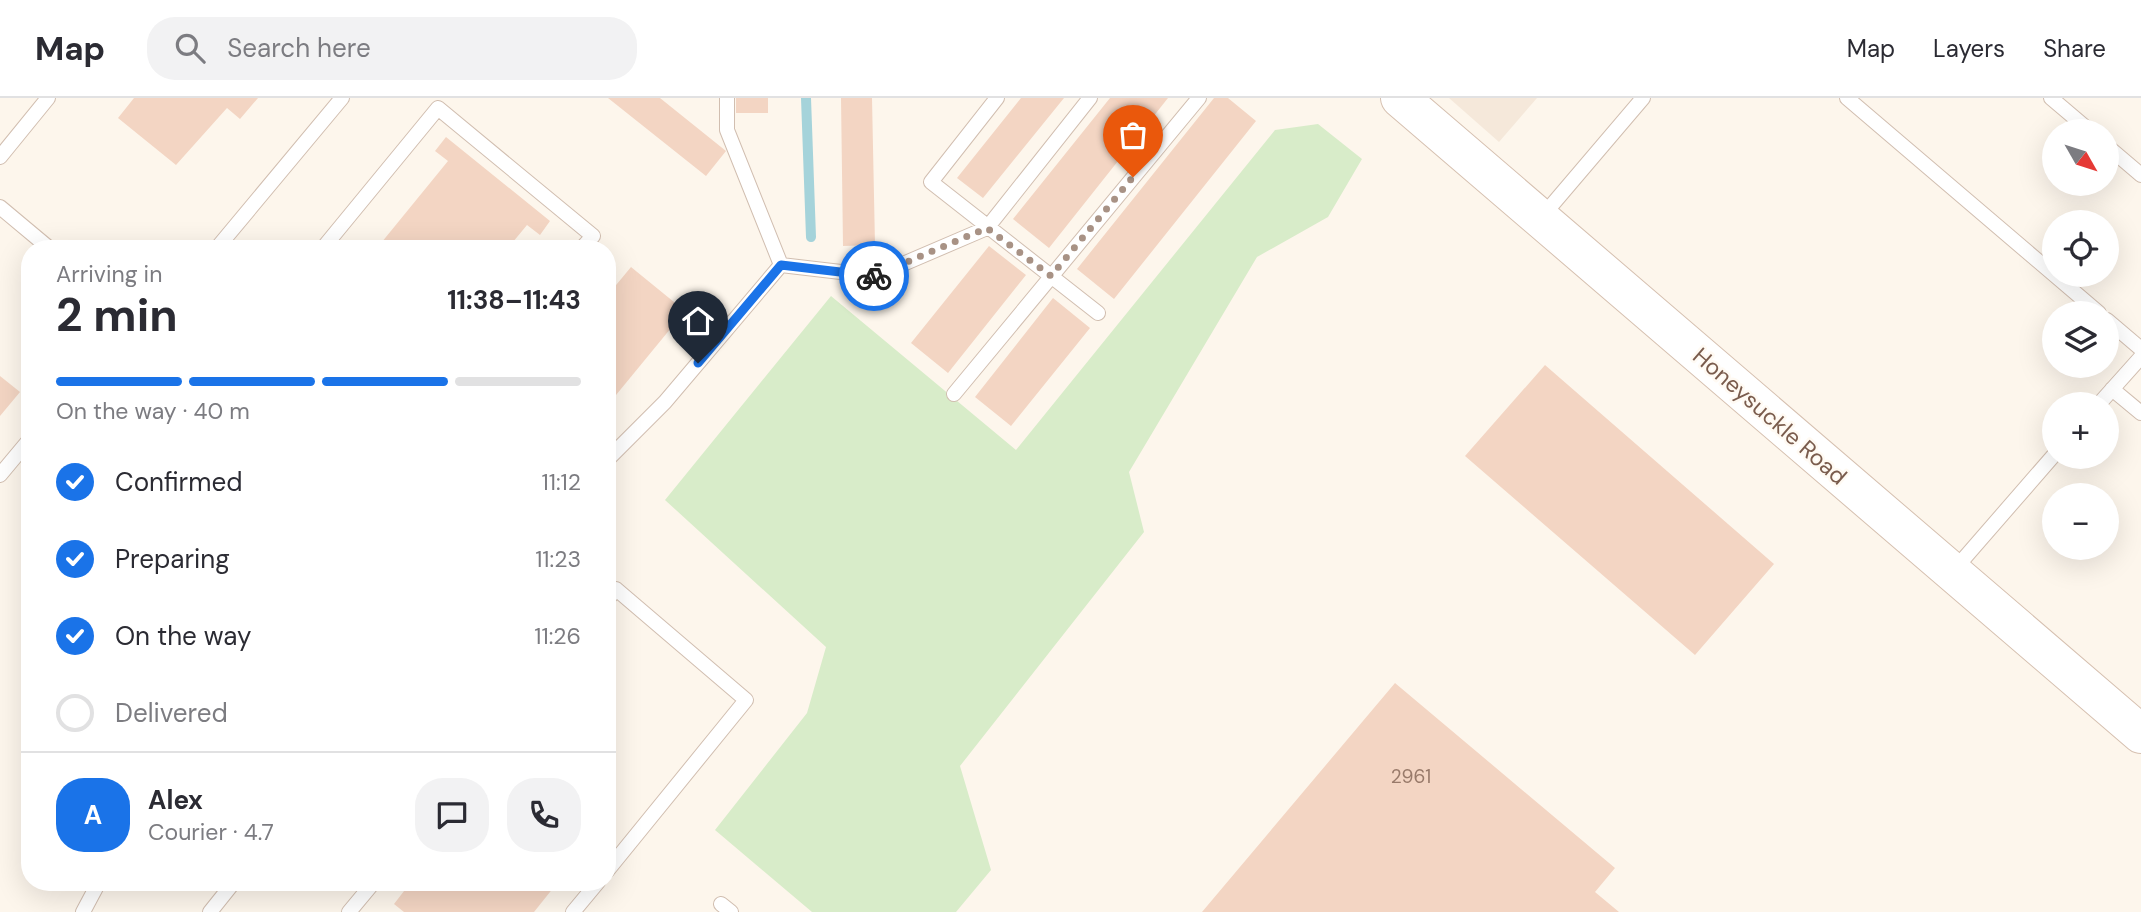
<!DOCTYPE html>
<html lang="en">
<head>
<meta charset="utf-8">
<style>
	body { margin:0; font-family:"DM Sans",sans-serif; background:#f2f2f3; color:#2b2b33; height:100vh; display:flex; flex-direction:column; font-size:26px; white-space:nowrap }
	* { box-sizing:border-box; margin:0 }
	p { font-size:23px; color:#7c7c81 }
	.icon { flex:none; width:38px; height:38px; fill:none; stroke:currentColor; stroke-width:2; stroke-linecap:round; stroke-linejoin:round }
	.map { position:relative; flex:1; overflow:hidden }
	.details { position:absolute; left:21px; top:142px; width:595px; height:651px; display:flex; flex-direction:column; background:#fff; border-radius:28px; box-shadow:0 7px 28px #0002 }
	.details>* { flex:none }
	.needle { width:46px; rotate:129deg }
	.fabs { position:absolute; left:2042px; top:21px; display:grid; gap:14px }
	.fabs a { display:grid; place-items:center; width:77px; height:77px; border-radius:50%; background:#fff; box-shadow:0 7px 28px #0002; font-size:35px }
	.pin { position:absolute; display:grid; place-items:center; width:60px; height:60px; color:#fff; margin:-72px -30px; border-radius:50% 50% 50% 0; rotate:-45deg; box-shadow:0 0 7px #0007 }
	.pin .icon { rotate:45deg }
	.courier { position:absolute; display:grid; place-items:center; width:70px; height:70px; margin:-35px; border:5px solid #1a73e8; border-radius:50%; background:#fff; color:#222; box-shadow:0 2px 9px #0007 }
	.overview em { font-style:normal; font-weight:700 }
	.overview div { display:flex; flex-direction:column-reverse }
	.overview { display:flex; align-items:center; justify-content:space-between; height:119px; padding:0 35px }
	h1 { font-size:46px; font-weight:700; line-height:52px }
	.bar { display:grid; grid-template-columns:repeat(4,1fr); gap:10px 7px; align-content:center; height:84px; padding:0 35px }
	.bar i { height:9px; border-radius:5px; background:#e1e1e2 }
	.bar .selected { background:#1a73e8 }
	.bar p { grid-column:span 4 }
	.line { display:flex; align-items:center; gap:18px; padding:0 35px; border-top:2px solid #e1e1e2 }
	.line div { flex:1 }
	.round { display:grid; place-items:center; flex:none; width:74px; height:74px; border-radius:28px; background:#f2f2f3 }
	ol { padding:0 35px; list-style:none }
	li { display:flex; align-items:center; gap:21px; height:77px }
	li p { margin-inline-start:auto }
	li .icon { padding:7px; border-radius:50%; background:#1a73e8; color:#fff; stroke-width:4 }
	li:last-child { color:#7c7c81 }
	li i { width:38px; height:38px; border:4px solid #e1e1e2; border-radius:50% }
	header { display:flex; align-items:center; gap:42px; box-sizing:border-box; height:98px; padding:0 35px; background:#fff; border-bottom:2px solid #e1e1e2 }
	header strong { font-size:33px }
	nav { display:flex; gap:38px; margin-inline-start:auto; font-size:24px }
	.search { width:490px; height:63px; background:#f2f2f3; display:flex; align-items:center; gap:18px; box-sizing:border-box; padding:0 24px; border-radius:28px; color:#7c7c81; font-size:26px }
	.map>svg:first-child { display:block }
</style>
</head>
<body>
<header>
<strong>Map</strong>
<div class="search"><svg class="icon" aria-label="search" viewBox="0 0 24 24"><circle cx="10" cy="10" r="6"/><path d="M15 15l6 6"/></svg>Search here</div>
<nav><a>Map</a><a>Layers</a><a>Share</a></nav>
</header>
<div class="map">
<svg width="2141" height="814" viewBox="0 0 2141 814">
	<rect width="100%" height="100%" fill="#fdf6ec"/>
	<path fill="#f5e8da" d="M1449,0h88l-38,44z"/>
	<path fill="#d8ecc9" d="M1318,26l44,35 -34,58 -71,40 -128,215 15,60 -184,234 31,104 -35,42h-144l-97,-82 92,-117 19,-66 -161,-147 166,-204 185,154 259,-320z"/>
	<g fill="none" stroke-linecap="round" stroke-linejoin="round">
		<path stroke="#a5d3da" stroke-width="10" d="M806,0l5,139"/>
	</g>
	<path fill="#f3d5c3" d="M134,0h124l-18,21 -13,-11 -51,57 -58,-47z
		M608,0h52l66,53 -20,25z
		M736,0h32v15h-32z
		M841,0h31l3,147 -32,1z
		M1021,0h43l-81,100 -26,-20z
		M1110,0h58l-119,150 -36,-29z
		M1214,0h14l28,23 -142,178 -37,-30z
		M446,39l104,84 -10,14 -13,-10 -19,23h-131l71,-87 -13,-10z
		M989,148l37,29 -78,98 -37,-30z
		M631,169l54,44 -78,95v-110z
		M1053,200l37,30 -79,98 -36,-29z
		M1545,267l229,199 -79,91 -230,-199z
		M0,278l20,16 -20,24z
		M1395,585l220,185 -20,24 24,20h-417z
		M411,784h147l-24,30h-130l-10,-8z"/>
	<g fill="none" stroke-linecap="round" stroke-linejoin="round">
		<g stroke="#d1beb0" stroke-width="16">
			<path id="service" d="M727,0v32l54,135
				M997,0l-66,84 167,131
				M1847,0l252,215
				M2051,0l39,33
				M2107,48l34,29
				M0,59l48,-59
				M0,109l49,41
				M1540,121l103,-121
				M217,150l125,-150
				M323,150l115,-140 155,128 -11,12
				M781,167l94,11 112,-48 103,-130
				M2107,222l34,29
				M2112,291l29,24
				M954,296l245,-296
				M2099,306l42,-47
				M607,362l58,-58 116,-137
				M0,377l30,-36
				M1954,472l100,-115
				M607,502l9,-11 130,111 -139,171
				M721,806l10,8
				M83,814l16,-30
				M210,814l24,-30
				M349,814l25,-30
				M573,814l25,-30"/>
		</g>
		<g stroke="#d6c0b0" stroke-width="40">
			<path id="secondary" d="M1400,0l741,636"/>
		</g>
		<use href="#service" stroke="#fff" stroke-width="14"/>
		<use href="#secondary" stroke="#fff" stroke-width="38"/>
	</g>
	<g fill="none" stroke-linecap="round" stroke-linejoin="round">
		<path stroke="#a89285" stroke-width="7" stroke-dasharray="0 12.6" d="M874,178l113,-48 64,48 82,-99"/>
		<path stroke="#1a73e8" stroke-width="9" d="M698,265l83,-98 93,11"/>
	</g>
	<g text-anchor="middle" stroke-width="5" stroke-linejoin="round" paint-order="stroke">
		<g font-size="19" fill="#987a6a">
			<text x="1411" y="685">2961</text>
		</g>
		<g font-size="23" fill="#7a5c4d" stroke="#fffaf3">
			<text transform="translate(1770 318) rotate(41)" y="8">Honeysuckle Road</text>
		</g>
	</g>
</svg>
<div class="fabs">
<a><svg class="needle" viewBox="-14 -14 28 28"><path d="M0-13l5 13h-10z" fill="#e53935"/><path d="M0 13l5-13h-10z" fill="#7c7c81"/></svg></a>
<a><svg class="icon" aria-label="locate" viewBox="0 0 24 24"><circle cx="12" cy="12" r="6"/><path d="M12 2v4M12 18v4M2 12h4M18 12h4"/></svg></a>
<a><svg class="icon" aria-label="layers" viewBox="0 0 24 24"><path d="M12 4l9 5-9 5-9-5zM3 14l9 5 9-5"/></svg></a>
<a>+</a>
<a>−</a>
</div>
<div class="pin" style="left:1133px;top:79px;background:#ea580c"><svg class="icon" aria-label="bag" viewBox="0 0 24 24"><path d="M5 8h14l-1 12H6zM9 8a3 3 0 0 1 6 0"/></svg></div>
<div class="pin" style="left:698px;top:265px;background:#1f2937"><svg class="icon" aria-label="home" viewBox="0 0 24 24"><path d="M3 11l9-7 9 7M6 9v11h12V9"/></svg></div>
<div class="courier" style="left:874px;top:178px"><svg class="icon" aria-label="bike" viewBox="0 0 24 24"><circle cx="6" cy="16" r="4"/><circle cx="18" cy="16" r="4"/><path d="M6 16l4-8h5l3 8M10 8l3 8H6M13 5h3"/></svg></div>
<section class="details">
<div class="overview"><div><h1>2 min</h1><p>Arriving in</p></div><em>11:38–11:43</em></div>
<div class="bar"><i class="selected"></i><i class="selected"></i><i class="selected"></i><i></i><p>On the way · 40 m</p></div>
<ol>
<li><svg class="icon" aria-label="check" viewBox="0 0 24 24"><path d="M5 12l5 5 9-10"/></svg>Confirmed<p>11:12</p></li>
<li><svg class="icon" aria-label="check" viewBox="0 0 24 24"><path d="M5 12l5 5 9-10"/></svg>Preparing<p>11:23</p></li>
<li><svg class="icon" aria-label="check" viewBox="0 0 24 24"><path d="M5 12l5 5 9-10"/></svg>On the way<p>11:26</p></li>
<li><i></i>Delivered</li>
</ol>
<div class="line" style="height:126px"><b class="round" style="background:#1a73e8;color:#fff">A</b><div><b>Alex</b><p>Courier · 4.7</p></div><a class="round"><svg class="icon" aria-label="chat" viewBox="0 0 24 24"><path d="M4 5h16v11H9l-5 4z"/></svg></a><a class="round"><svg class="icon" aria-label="phone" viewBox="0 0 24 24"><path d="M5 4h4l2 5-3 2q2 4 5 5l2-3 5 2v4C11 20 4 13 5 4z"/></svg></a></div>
</section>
</div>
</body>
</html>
